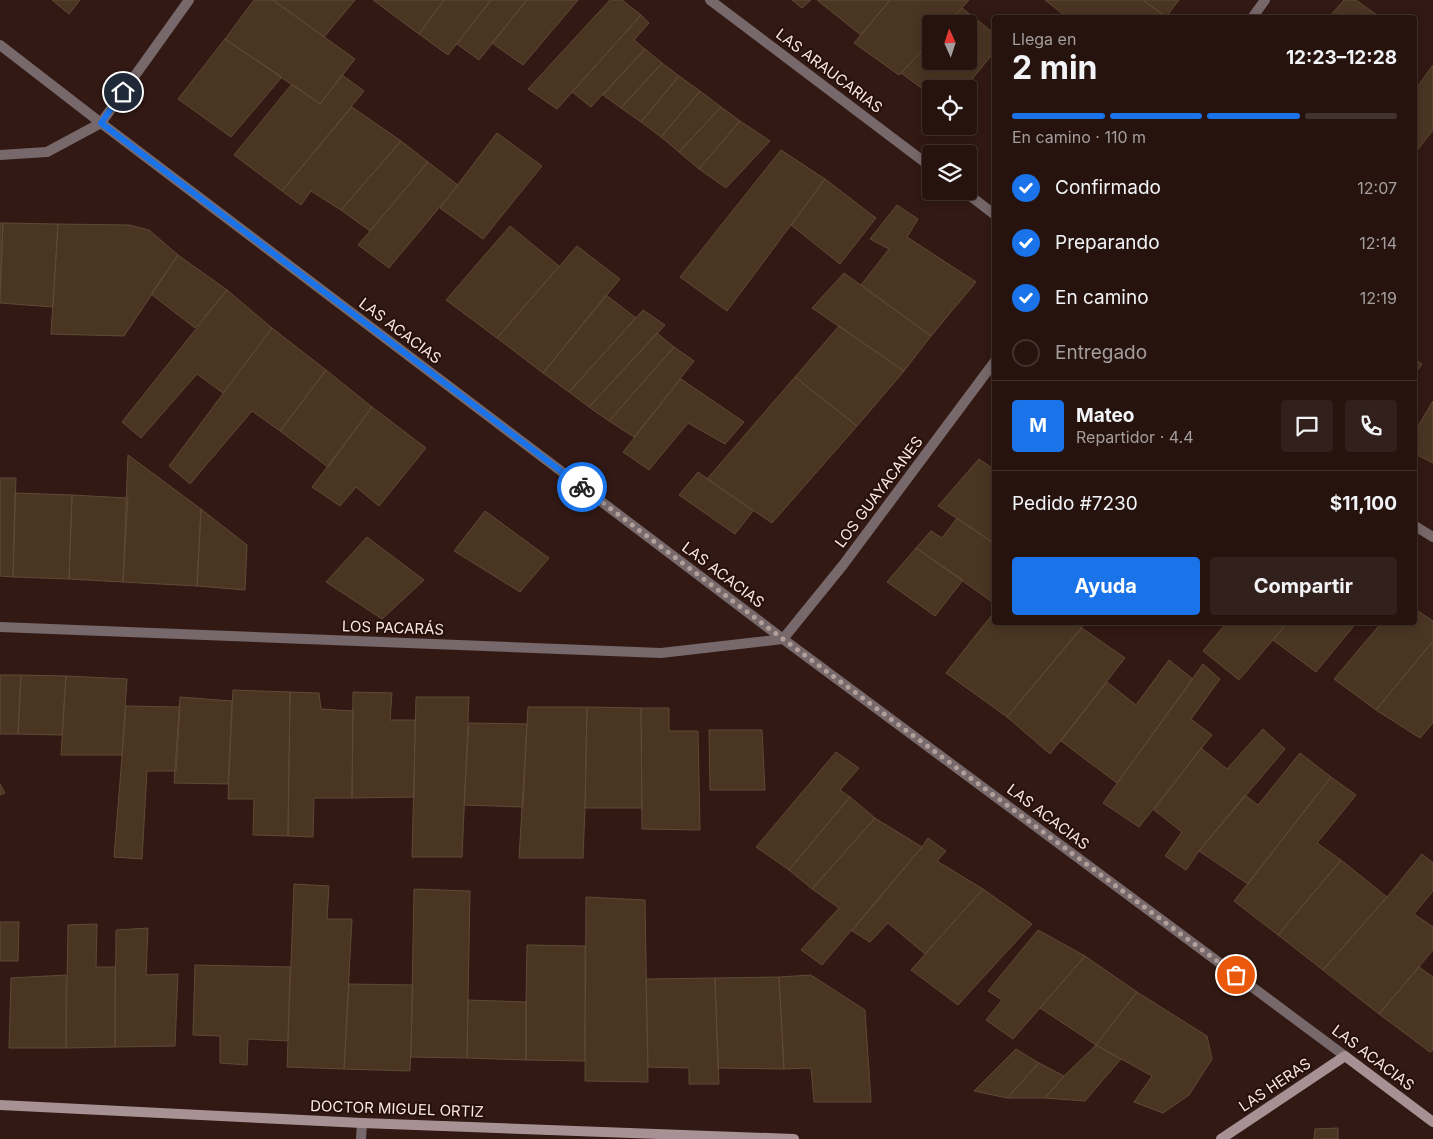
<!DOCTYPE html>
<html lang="es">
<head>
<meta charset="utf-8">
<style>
	body { margin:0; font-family:Inter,sans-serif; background:#32201c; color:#f1f3f6; height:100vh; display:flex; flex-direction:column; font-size:19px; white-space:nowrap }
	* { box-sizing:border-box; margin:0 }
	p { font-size:16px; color:#a49e9e }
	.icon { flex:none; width:28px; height:28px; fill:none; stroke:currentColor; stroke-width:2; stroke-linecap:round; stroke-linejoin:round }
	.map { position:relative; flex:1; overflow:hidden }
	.sheet { position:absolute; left:992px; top:15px; width:425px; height:610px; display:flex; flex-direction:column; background:#26130e; border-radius:5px; box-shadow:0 2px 12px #0003,0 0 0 1px #42322e }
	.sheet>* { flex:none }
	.needle { width:32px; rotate:357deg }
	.fabs { position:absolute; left:922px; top:15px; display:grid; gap:10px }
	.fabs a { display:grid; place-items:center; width:55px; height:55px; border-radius:5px; background:#26130e; box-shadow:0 2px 12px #0003,0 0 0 1px #42322e; font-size:25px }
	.pin { position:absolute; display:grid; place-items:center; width:42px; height:42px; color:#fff; margin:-21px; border:2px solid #fff; border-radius:50%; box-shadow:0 1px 5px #0007 }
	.courier { position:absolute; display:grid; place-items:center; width:50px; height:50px; margin:-25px; border:4px solid #1a73e8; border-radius:50%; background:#fff; color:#222; box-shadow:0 1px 6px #0007 }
	.summary em { font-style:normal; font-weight:700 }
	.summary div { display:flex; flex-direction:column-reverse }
	.summary { display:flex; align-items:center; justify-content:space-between; height:85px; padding:0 20px }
	h1 { font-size:32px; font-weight:700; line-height:38px }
	.bar { display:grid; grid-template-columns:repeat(4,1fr); gap:8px 5px; align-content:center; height:60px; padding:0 20px }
	.bar i { height:6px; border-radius:4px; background:#42322e }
	.bar .current { background:#1a73e8 }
	.bar p { grid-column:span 4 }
	.line { display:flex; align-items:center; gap:12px; padding:0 20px; border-top:1px solid #42322e }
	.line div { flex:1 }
	.round { display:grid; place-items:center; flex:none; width:52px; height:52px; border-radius:5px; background:#32201c }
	ol { padding:0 20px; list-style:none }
	li { display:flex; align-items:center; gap:15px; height:55px }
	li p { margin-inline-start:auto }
	li .icon { padding:5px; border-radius:50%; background:#1a73e8; color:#fff; stroke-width:4 }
	li:last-child { color:#a49e9e }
	li i { width:28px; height:28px; border:2px solid #42322e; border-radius:50% }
	.button { display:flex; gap:10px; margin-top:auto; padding:10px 20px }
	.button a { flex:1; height:58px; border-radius:5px; background:#1a73e8; color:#fff; font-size:20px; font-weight:700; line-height:58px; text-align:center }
	.button a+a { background:#32201c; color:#f1f3f6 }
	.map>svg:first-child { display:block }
</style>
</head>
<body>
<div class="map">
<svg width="1433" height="1139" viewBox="0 0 1433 1139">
	<rect width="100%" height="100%" fill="#321913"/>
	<path fill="#4a3523" stroke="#5f4936" d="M52,0h28l-11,14z
		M254,0h19l82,59 -35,45 -95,-65z
		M273,0h82l-31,37z
		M373,0h71l-25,34z
		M444,0h47l-43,55 -29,-21z
		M491,0h36l-48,60 -22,-16z
		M527,0h51l-55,65 -31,-22z
		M610,0h12l19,15 -84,94 -29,-20z
		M792,0h19l-9,8z
		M817,0h73l-29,35z
		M890,0h79l-22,24h-16v17l-32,34 -45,-32z
		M1045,0h98l23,17 -98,1z
		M1143,0h36l-13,17z
		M1344,0h12l25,18h-53z
		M962,8l33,26v17l-31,38h-33v6l-30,-22 30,-32v20h38v-37h-22z
		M641,15l8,8 -15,17 11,9 -54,58 -19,-15z
		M225,39l57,38 -51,60 -53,-38z
		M645,49l17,14 -41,45 -18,-13z
		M662,63l17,13 -38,46 -20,-14z
		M1433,65v65l-18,23v-63z
		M342,75l22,16 -82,100 -48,-36 58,-71 28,20z
		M679,76l21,15 -39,46 -20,-15z
		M700,91l21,16 -42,45 -18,-15z
		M352,107l49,34 -60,69 -30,-19 -10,14 -19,-14z
		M721,107l19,14 -41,48 -20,-17z
		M740,121l30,20 -44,47 -27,-19z
		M497,133l45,33 -59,73 -43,-31z
		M401,141l27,21 -58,69 -29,-21z
		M781,150l44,29 -98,132 -47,-34z
		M428,162l30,23 -69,83 -31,-23z
		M825,179l51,39 -36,46 -49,-39z
		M897,205l21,14 -11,18 69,45 -45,54 -70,-51 28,-36 -19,-10z
		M0,223h3l-3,68z
		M3,223l55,1 -5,83 -53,-4z
		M58,224l71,1 20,5 29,25 -54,81 -73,-2z
		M510,226l49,40 -62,72 -51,-38z
		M577,246l43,33 -77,94 -46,-35z
		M178,255l49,35 -32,38 -44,-34z
		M844,273l87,63 -27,35 -92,-63z
		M227,290l45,38 -49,65 -26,-19 -56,64 -19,-16z
		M606,295l30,23 -67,74 -26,-19z
		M643,310l22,15 -76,82 -20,-15z
		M839,326l65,45 -47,55 -62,-49z
		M272,328l54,42 -46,61 -28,-20 -62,73 -21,-18z
		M657,333l17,14 -65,74 -20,-14z
		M674,347l20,14 -60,76 -25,-16z
		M1415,360l7,4 -7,10z
		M326,370l46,37 -44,60 -48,-36z
		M795,377l62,49 -85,97 -65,-44z
		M681,379l63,43 -19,22 -37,-21 -39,47 -26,-18z
		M1433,401v62l-18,-9v-23z
		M372,407l54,41 -47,58 -23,-19 -16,19 -28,-19z
		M128,455l73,54 -4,77 -74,-4z
		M979,459l16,11v74l-57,-38z
		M698,472l55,39 -18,23 -56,-39z
		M0,478h16l-3,99 -13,-1z
		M15,493l57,2 -3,84 -56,-2z
		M72,495l56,3 -5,84 -54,-3z
		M201,509l46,36 -2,45 -48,-4z
		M485,511l64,47 -29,34 -66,-41z
		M957,518l38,26v60l-79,-56 15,-17 11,7z
		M367,537l57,43 -42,39 -56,-37z
		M916,548l47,32 -28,36 -48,-34z
		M1415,609l18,12v20l-57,69 -42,-31 48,-57h33z
		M995,611v11h91l-79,95 -61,-44z
		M1227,622h61l-49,58 -36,-29z
		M1288,622h69l-41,50 -43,-32z
		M1082,628l43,30 -75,96 -43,-37z
		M1433,641v82l-13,15 -44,-28z
		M1169,660l24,19 -76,104 -56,-42 46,-59 29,23z
		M1203,664l17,15 -29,40 21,16 -73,92 -36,-24z
		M0,675h21l-3,59h-18z
		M21,675l45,1 -4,59 -44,-1z
		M66,676l61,3 -5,76h-61z
		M233,690l57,2 -2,144 -35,-1 1,-36h-26z
		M290,692l29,1 2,16 32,2 -1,87h-38l-1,39 -25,-1z
		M353,692l39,1 -2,27h25l-1,77 -62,1z
		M180,697l52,4 -4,83 -54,-1z
		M416,697h53l-7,160h-50z
		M126,706l54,1 -4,64h-29l-5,88 -28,-2z
		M528,707h59l-2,101 -2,50h-64z
		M587,707l54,1 1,100h-57z
		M641,708h28v23h29l2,99 -58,-1z
		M469,723l58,1 -4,83 -59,-2z
		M1263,729l22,20 -86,102 -13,19 -21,-14 17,-24 -28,-22 47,-62 26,21z
		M709,730h53l3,60h-55z
		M836,752l23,16 -19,22 10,7 -61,73 -33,-23z
		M1300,753l31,24 -83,107 -49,-33 46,-56 13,10z
		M1331,777l25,18 -39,48 24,17 -63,75 -44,-34z
		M0,784l5,9 -5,2z
		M850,797l25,21 -63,71 -23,-19z
		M875,818l47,29 -100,118 -21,-15 38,-42 -27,-19z
		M928,838l18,13 -9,10 46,28 -58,65 -37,-31 -18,19 -18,-11 70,-84z
		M1422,854l11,9v28l-19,23 19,13v23l-54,64 -56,-44 64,-73z
		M1341,860l46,37 -64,73 -45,-35z
		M294,884l35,2 -2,33h25l-8,150 -57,-2z
		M414,889l56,2 -3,167 -56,-1z
		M983,889l49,35 -74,81 -47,-35z
		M586,897l59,3 3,182 -63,-1z
		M0,922h19l-1,39h-18z
		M97,924l-1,43h19v80l-49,1 2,-123z
		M148,928l-2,47 32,-1 -3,72 -60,1 1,-117z
		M1038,930l47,26 -72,83 -27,-19 16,-20 -14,-9z
		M527,945l58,1v115l-59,-1v-58z
		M1085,956l52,36 -41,53 -56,-37z
		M195,965l95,2 -2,74 -40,-2 -1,26 -27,-2v-27l-27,-1z
		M1419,967l14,10v73l-3,2 -51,-38z
		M66,975v73h-57l2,-70z
		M811,975l54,35 6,92h-57l-3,-34 -27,1 -5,-92z
		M779,977l5,92 -66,-1 -3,-90z
		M715,978l4,106h-30v-16l-41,-1 -2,-88z
		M349,984l64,1 -3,86 -66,-2z
		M1137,992l70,44 5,23 -23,36 -26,18 -29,-11 18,-26 -56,-31z
		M468,1000l58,2v58l-59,-2z
		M1096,1045l25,14 -36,42 -40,-3 19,-22z
		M1016,1049l23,14 -32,35 -33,-7z
		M1039,1063l25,13 -19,22h-38z
		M1338,1128v11h-24l1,-10z"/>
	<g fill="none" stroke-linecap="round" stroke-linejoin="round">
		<path stroke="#77686b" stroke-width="10" d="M710,0l221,167
			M1252,18l13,-18
			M0,45l101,78 682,516 562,417
			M0,155l47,-3 54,-29 88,-123
			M964,191l31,24
			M1415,526l18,11
			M0,627l661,26 122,-14 60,-74 152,-204
			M361,1139l1,-16"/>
		<path stroke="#a89195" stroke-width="10" d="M0,1105l362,18 432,16
			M1221,1139l124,-83 88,66"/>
	</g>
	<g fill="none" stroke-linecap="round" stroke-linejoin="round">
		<path stroke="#b39f9a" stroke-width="5" stroke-dasharray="0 9" d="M582,487l201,152 453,336"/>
		<path stroke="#1a73e8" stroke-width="6" d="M123,92l-22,31 481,364"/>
	</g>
	<g text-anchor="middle" stroke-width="4" stroke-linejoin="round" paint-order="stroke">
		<g font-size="15" fill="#f9e7e3" stroke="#28100a">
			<text transform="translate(829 71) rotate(37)" y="5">LAS ARAUCARIAS</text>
			<text transform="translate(400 331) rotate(37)" y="5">LAS ACACIAS</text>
			<text transform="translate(879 492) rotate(-53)" y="5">LOS GUAYACANES</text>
			<text transform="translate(723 575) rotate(37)" y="5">LAS ACACIAS</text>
			<text transform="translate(393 628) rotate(2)" y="5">LOS PACARÁS</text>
			<text transform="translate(1048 817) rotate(37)" y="5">LAS ACACIAS</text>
			<text transform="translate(1373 1058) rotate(37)" y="5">LAS ACACIAS</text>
			<text transform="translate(1275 1085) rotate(-34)" y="5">LAS HERAS</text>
			<text transform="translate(397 1109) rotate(2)" y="5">DOCTOR MIGUEL ORTIZ</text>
		</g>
	</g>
</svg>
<div class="fabs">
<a><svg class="needle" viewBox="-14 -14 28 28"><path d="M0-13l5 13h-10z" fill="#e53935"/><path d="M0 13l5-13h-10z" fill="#a49e9e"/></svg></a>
<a><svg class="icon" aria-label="locate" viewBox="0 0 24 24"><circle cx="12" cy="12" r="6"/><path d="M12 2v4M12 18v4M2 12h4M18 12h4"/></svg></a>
<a><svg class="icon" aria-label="layers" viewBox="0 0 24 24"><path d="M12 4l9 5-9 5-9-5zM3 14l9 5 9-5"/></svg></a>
</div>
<div class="pin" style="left:1236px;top:975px;background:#ea580c"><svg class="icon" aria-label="bag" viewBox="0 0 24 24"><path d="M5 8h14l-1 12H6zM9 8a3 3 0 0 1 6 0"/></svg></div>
<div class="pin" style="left:123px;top:92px;background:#1f2937"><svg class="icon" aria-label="home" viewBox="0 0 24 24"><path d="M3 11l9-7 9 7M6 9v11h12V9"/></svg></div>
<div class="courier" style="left:582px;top:487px"><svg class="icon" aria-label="bike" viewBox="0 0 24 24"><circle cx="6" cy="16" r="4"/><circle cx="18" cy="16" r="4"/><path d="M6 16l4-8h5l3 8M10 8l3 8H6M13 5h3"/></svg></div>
<section class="sheet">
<div class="summary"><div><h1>2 min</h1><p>Llega en</p></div><em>12:23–12:28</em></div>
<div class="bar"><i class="current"></i><i class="current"></i><i class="current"></i><i></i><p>En camino · 110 m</p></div>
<ol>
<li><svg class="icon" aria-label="check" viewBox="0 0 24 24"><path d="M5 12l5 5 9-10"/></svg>Confirmado<p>12:07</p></li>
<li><svg class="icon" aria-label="check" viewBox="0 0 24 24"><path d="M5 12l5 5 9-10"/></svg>Preparando<p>12:14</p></li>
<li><svg class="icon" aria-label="check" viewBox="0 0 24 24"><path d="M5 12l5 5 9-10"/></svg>En camino<p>12:19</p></li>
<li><i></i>Entregado</li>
</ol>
<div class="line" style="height:90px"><b class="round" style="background:#1a73e8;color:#fff">M</b><div><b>Mateo</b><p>Repartidor · 4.4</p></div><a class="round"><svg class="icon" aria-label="chat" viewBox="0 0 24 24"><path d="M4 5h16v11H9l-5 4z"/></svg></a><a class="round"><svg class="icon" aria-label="phone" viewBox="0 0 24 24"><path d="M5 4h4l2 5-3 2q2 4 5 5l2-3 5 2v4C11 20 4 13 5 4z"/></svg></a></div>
<div class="line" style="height:65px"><div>Pedido #7230</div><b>$11,100</b></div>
<div class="button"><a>Ayuda</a><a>Compartir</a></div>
</section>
</div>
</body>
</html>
